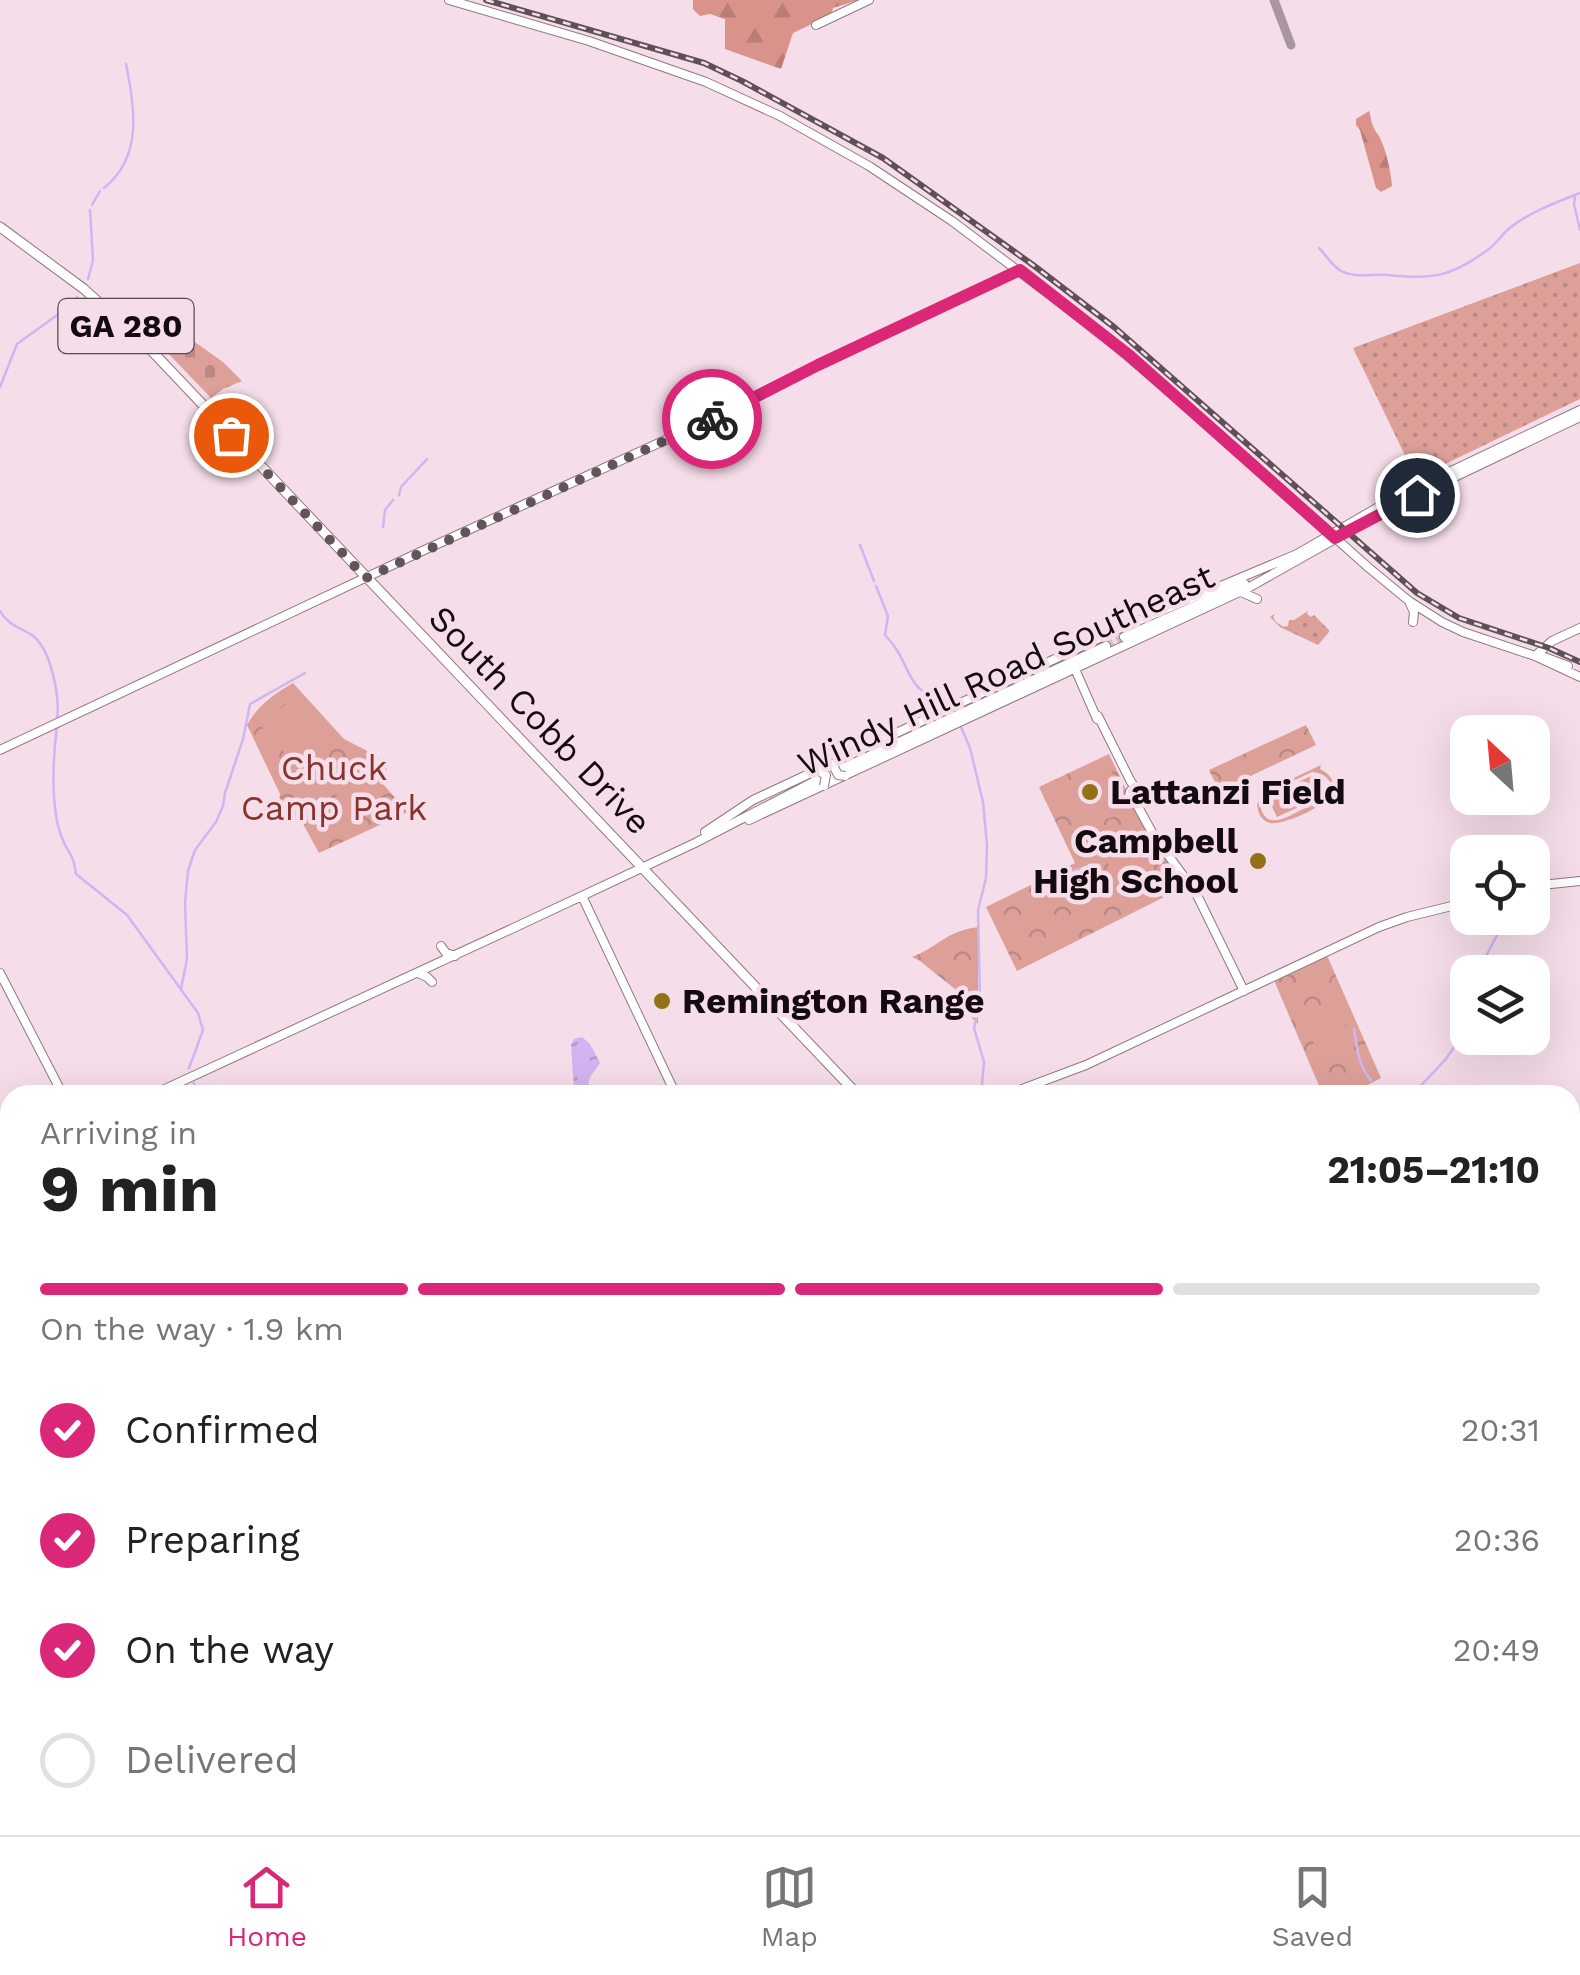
<!DOCTYPE html>
<html lang="en">
<head>
<meta charset="utf-8">
<style>
	body { margin:0; font-family:"Work Sans",sans-serif; background:#f6f6f6; color:#222; height:100vh; display:flex; flex-direction:column; font-size:38px; white-space:nowrap }
	* { box-sizing:border-box; margin:0 }
	p { font-size:32px; color:#767676 }
	.icon { flex:none; width:55px; height:55px; fill:none; stroke:currentColor; stroke-width:2; stroke-linecap:round; stroke-linejoin:round }
	.map { position:relative; flex:1; overflow:hidden }
	.sheet { position:absolute; left:0px; top:1085px; width:1580px; height:750px; display:flex; flex-direction:column; background:#fff; border-radius:30px 30px 0 0; box-shadow:0 10px 40px #0002 }
	.sheet>* { flex:none }
	.needle { width:65px; rotate:334deg }
	.buttons { position:absolute; left:1450px; top:715px; display:grid; gap:20px }
	.buttons a { display:grid; place-items:center; width:100px; height:100px; border-radius:20px; background:#fff; box-shadow:0 10px 40px #0002; font-size:50px }
	.pin { position:absolute; display:grid; place-items:center; width:85px; height:85px; color:#fff; margin:-42px; border:5px solid #fff; border-radius:50%; box-shadow:0 2px 10px #0007 }
	.courier { position:absolute; display:grid; place-items:center; width:100px; height:100px; margin:-50px; border:8px solid #db2777; border-radius:50%; background:#fff; color:#222; box-shadow:0 2px 12px #0007 }
	.summary em { font-style:normal; font-weight:700 }
	.summary div { display:flex; flex-direction:column-reverse }
	.summary { display:flex; align-items:center; justify-content:space-between; height:170px; padding:0 40px }
	h1 { font-size:65px; font-weight:700; line-height:75px }
	.bar { display:grid; grid-template-columns:repeat(4,1fr); gap:15px 10px; align-content:center; height:120px; padding:0 40px }
	.bar i { height:12px; border-radius:8px; background:#e0e0e0 }
	.bar .current { background:#db2777 }
	.bar p { grid-column:span 4 }
	ol { padding:0 40px; list-style:none }
	li { display:flex; align-items:center; gap:30px; height:110px }
	li p { margin-inline-start:auto }
	li .icon { padding:10px; border-radius:50%; background:#db2777; color:#fff; stroke-width:4 }
	li:last-child { color:#767676 }
	li i { width:55px; height:55px; border:5px solid #e0e0e0; border-radius:50% }
	.tab-bar { display:flex; justify-content:space-around; align-items:center; height:140px; border-top:2px solid #e0e0e0; background:#fff; font-size:28px; color:#767676 }
	.tab-bar a { display:grid; justify-items:center; gap:5px }
	.tab-bar .current { color:#db2777 }
	.map>svg:first-child { display:block }
</style>
</head>
<body>
<div class="map">
<svg width="1580" height="1835" viewBox="0 0 1580 1835">
	<defs>
		<pattern id="grass-dots" width="8" height="8" patternUnits="userSpaceOnUse" patternTransform="scale(2.5)"><rect width="8" height="8" fill="#dda099"/><path d="M2 2h.1M6 6h.1" fill="none" stroke="#bd8883" stroke-width="1.8" stroke-linecap="round"/></pattern>
		<pattern id="forest-firs" width="22" height="20" patternUnits="userSpaceOnUse" patternTransform="scale(2.5)"><rect width="22" height="20" fill="#da938b"/><path d="M5 1l3.5 6h-7zM16 11l3.5 6h-7z" fill="#ba7d77"/></pattern>
		<pattern id="cemetery-stones" width="16" height="16" patternUnits="userSpaceOnUse" patternTransform="scale(2.5)"><rect width="16" height="16" fill="#dda099"/><path d="M2 7V4a2 2 0 0 1 4 0v3zM10 15v-3a2 2 0 0 1 4 0v3z" fill="#bd8883"/></pattern>
		<pattern id="park-crowns" width="20" height="18" patternUnits="userSpaceOnUse" patternTransform="scale(2.5)"><rect width="20" height="18" fill="#dda099"/><path d="M2 6a3 3 0 1 1 6 0M12 15a3 3 0 1 1 6 0" fill="none" stroke="#bd8883"/></pattern>
		<pattern id="water-ripples" width="26" height="14" patternUnits="userSpaceOnUse" patternTransform="scale(2.5)"><rect width="26" height="14" fill="#d2b5f0"/><path d="M2 4q2-2 4 0t4 0M15 11q2-2 4 0t4 0" fill="none" stroke="#b39acd"/></pattern>
	</defs>
	<rect width="100%" height="100%" fill="#f5dde9"/>
	<path fill="url(#grass-dots)" d="M1580,263v136l-164,79 -63,-130z
		M1308,611l-1,3 4,3 3,-2 15,15v2l-11,13 -38,-18 -10,-10 5,-3 -2,3 3,5 8,5 4,-1 1,-6h5z"/>
	<path fill="url(#forest-firs)" d="M693,0h166l-26,8 -2,7 -38,18 -12,36 -56,-20v-30l-15,-5 -10,2 -7,-7z
		M1369,111c2,6 2,12 5,17 1,3 3,5 5,8 7,13 12,36 13,50l-11,6 -5,-4 -16,-58 -4,-5v-6z
		M10,1750v75h41l-1,10h-50v-78z
		M872,1825h54l-3,10h-52z"/>
	<path fill="url(#cemetery-stones)" d="M192,340l31,22 19,19 -19,8 -12,9 -44,-46z"/>
	<path fill="url(#park-crowns)" d="M293,683l51,56 31,16 12,13 -5,15 26,29 -89,41 -17,-31 -18,-6 -5,-13 1,-9 -33,-69c12,-21 26,-30 46,-42z
		M1306,725l10,20 -97,46 -10,-21z
		M1109,754l21,44 37,53 17,36 -167,84 -31,-64 89,-44 -36,-76z
		M978,927v97l-18,-18 5,-9 -45,-36 -8,-4c26,-10 34,-26 66,-30z
		M1325,951l56,127 -32,17h-26l-50,-117z"/>
	<path fill="#dda099" fill-rule="evenodd" d="M293,699l24,29h4l3,45h-43l3,-21 -22,-25 10,-13z
		M1099,765l12,5 15,42c-31,15 -54,8 -67,-26z
		M1321,765l-1,4c46,25 -38,58 -50,54 -10,-3 -12,-11 -13,-19l7,-12zM1312,772c11,1 24,8 16,22 -4,7 -14,10 -21,13 -17,8 -42,27 -47,-3l6,-10z
		M1313,775l10,21 -46,21 -10,-20z
		M353,781l13,2c0,18 -10,28 -27,30l-4,-29z
		M306,783l20,1v29c-18,0 -29,-10 -31,-27z
		M1131,845l30,45 -24,16 -30,-44z
		M1077,887c16,-1 25,4 33,18l-29,13 -15,-27z
		M1332,1012h12l3,32 -29,13 -11,-35 2,-3z"/>
	<path fill="url(#water-ripples)" d="M1094,864l5,2 -4,8 -11,2 -24,10 -5,-2 16,-14z
		M582,1037l8,7 10,19 -10,14 -3,14 -11,2 -2,-3 -3,-45 3,-6z"/>
	<g fill="none" stroke-linecap="round" stroke-linejoin="round">
		<path stroke="#d2b5f0" stroke-width="2.5" d="M104,188c39,-31 31,-80 22,-124
			M1575,197l-1,7 6,26
			M92,205l8,-14
			M1319,248c7,7 13,18 22,23 14,7 31,3 46,4 46,5 64,2 102,-26 8,-6 13,-15 22,-22 19,-15 46,-25 69,-34
			M88,279l5,-19 -3,-50
			M0,387l17,-43 50,-36 10,-11
			M399,495l2,-8 26,-28
			M383,527l2,-17 8,-10
			M860,545l14,36
			M876,586l12,30 -3,19c30,31 15,54 64,69
			M0,611c8,14 19,16 32,24 19,14 28,61 25,84
			M57,726c-4,32 -7,82 5,112 6,16 11,14 14,36l51,41 71,98 5,17 -14,38
			M961,727l9,21 13,54 4,43 -1,33 -8,32 2,90 -6,28 10,34 -3,33
			M1485,958l21,-40
			M1477,972l7,-11
			M181,989l6,-30 -2,-56 3,-32 7,-21 21,-28 7,-16 2,-13 18,-54 7,-35 55,-31
			M1354,1029c3,17 4,38 17,51
			M1463,1033l5,-31
			M193,1095l1,-12
			M1412,1095l34,-36 14,-21
			M0,1216l10,6
			M0,1703l10,12
			M35,1825v10
			M396,1825l4,10
			M867,1835l2,-10"/>
		<path stroke="#aa96a0" stroke-width="9" d="M1274,0l17,45"/>
		<path stroke="#d3bec8" stroke-width="8" stroke-dasharray="8 4" stroke-linecap="butt" d="M1106,646l18,-9"/>
		<g stroke="#8e7983" stroke-width="10">
			<path id="secondary" d="M449,0l140,41 117,41 74,34 89,50 83,55 146,110 122,104 149,133 40,33 33,21 21,10 72,24 45,21
				M816,25l53,-25
				M1333,540l59,-33 188,-90
				M1241,592l16,7
				M1409,601l5,11 -1,10
				M1124,637l121,-53
				M1539,655l29,11
				M1535,656l17,-15 28,-13
				M1075,669l22,50
				M1098,716l33,66 6,7
				M0,750l420,-198 320,-146 78,-41 202,-95
				M1129.5 794a5.5 5.5 0 1 1 11 0a5.5 5.5 0 1 1-11 0Z
				M1132,799l5,6 17,31 42,57 48,98
				M749,820l499,-232 87,-49
				M705,832l48,-32 368,-172 176,-74 97,-56 186,-88
				M1532,886l48,-5
				M582,896l94,199
				M441,946l5,7 9,3
				M0,973l63,122
				M418,973l9,4 5,5
				M152,1095l370,-171 173,-81 122,-63 289,-134
				M1006,1095l80,-30 293,-138 28,-10 61,-15
				M1570,1159l10,-6
				M0,1165l10,-4
				M0,1394l10,4
				M1570,1451l10,-4
				M1570,1457l10,-4
				M496,1825l4,10
				M1162,1825l17,10
				M146,1835l4,-10
				M688,1835l22,-10
				M1307,1835l5,-10"/>
		</g>
		<g stroke="#8e7983" stroke-width="11">
			<path id="primary" d="M0,227l84,62 65,59 709,747
				M1570,1754l10,4"/>
		</g>
		<use href="#secondary" stroke="#fff" stroke-width="8"/>
		<use href="#primary" stroke="#fff" stroke-width="9"/>
		<g stroke="#5e5057" stroke-width="6">
			<path id="rail" d="M486,0l218,63 38,18 141,77 150,107 81,62 303,266 42,25 90,30 31,14"/>
		</g>
		<use href="#rail" stroke="#f5dde9" stroke-width="2.5" stroke-dasharray="8" stroke-linecap="butt"/>
		<g stroke="#8e7983" stroke-width="10" stroke-linecap="butt">
			<path id="secondary-bridge" d="M837,761l-4,4 5,10 7,1
				M817,770l9,5 -2,11"/>
		</g>
		<use href="#secondary-bridge" stroke="#fff" stroke-width="8"/>
	</g>
	<g fill="none" stroke-linecap="round" stroke-linejoin="round">
		<path stroke="#62545b" stroke-width="10" stroke-dasharray="0 18" d="M231,435l135,143 346,-159"/>
		<path stroke="#db2777" stroke-width="12" d="M712,419l106,-54 202,-95 110,86 205,182 82,-43"/>
	</g>
	<g fill="#927118" stroke="#f5dde9" stroke-width="4">
		<circle cx="1090" cy="792" r="10"/>
		<circle cx="1258" cy="861" r="10"/>
		<circle cx="662" cy="1001" r="10"/>
	</g>
	<g text-anchor="middle" stroke-width="9" stroke-linejoin="round" paint-order="stroke">
		<rect fill="#f5dde9" stroke="#574a50" stroke-width="2.5" x="58.5" y="299" width="135" height="54" rx="8"/>
		<g font-size="32" font-weight="bold" fill="#130b0f">
			<text x="126" y="337">GA 280</text>
		</g>
		<g font-size="35" fill="#130b0f" stroke="#f5dde9">
			<text transform="translate(1006 670) rotate(-25)" y="12">Windy Hill Road Southeast</text>
			<text transform="translate(540 720) rotate(46)" y="12">South Cobb Drive</text>
		</g>
		<g font-size="35" fill="#88332e" stroke="#f5dde9">
			<text x="334" y="780">Chuck<tspan x="334" dy="40">Camp Park</tspan></text>
		</g>
		<g font-size="35" font-weight="bold" fill="#130b0f" stroke="#f5dde9" text-anchor="start">
			<text x="1110" y="804">Lattanzi Field</text>
			<text x="1238" y="853" text-anchor="end">Campbell<tspan x="1238" dy="40">High School</tspan></text>
			<text x="682" y="1013">Remington Range</text>
		</g>
	</g>
</svg>
<div class="buttons">
<a><svg class="needle" viewBox="-14 -14 28 28"><path d="M0-13l5 13h-10z" fill="#e53935"/><path d="M0 13l5-13h-10z" fill="#767676"/></svg></a>
<a><svg class="icon" aria-label="locate" viewBox="0 0 24 24"><circle cx="12" cy="12" r="6"/><path d="M12 2v4M12 18v4M2 12h4M18 12h4"/></svg></a>
<a><svg class="icon" aria-label="layers" viewBox="0 0 24 24"><path d="M12 4l9 5-9 5-9-5zM3 14l9 5 9-5"/></svg></a>
</div>
<div class="pin" style="left:231px;top:435px;background:#ea580c"><svg class="icon" aria-label="bag" viewBox="0 0 24 24"><path d="M5 8h14l-1 12H6zM9 8a3 3 0 0 1 6 0"/></svg></div>
<div class="pin" style="left:1417px;top:495px;background:#1f2937"><svg class="icon" aria-label="home" viewBox="0 0 24 24"><path d="M3 11l9-7 9 7M6 9v11h12V9"/></svg></div>
<div class="courier" style="left:712px;top:419px"><svg class="icon" aria-label="bike" viewBox="0 0 24 24"><circle cx="6" cy="16" r="4"/><circle cx="18" cy="16" r="4"/><path d="M6 16l4-8h5l3 8M10 8l3 8H6M13 5h3"/></svg></div>
<section class="sheet">
<div class="summary"><div><h1>9 min</h1><p>Arriving in</p></div><em>21:05–21:10</em></div>
<div class="bar"><i class="current"></i><i class="current"></i><i class="current"></i><i></i><p>On the way · 1.9 km</p></div>
<ol>
<li><svg class="icon" aria-label="check" viewBox="0 0 24 24"><path d="M5 12l5 5 9-10"/></svg>Confirmed<p>20:31</p></li>
<li><svg class="icon" aria-label="check" viewBox="0 0 24 24"><path d="M5 12l5 5 9-10"/></svg>Preparing<p>20:36</p></li>
<li><svg class="icon" aria-label="check" viewBox="0 0 24 24"><path d="M5 12l5 5 9-10"/></svg>On the way<p>20:49</p></li>
<li><i></i>Delivered</li>
</ol>
</section>
</div>
<nav class="tab-bar">
<a class="current"><svg class="icon" aria-label="home" viewBox="0 0 24 24"><path d="M3 11l9-7 9 7M6 9v11h12V9"/></svg>Home</a>
<a><svg class="icon" aria-label="map" viewBox="0 0 24 24"><path d="M3 6l6-2 6 2 6-2v14l-6 2-6-2-6 2zM9 4v14M15 6v14"/></svg>Map</a>
<a><svg class="icon" aria-label="saved" viewBox="0 0 24 24"><path d="M7 4h10v16l-5-4-5 4z"/></svg>Saved</a>
</nav>
</body>
</html>
